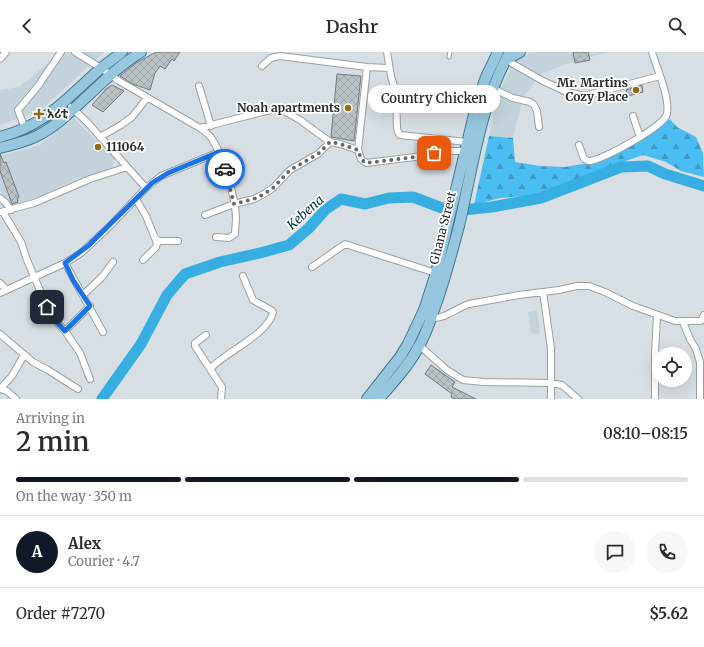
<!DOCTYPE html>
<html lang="en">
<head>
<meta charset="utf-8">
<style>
	body { margin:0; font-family:Merriweather,"Noto Sans Ethiopic",serif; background:#f7f7f7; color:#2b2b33; height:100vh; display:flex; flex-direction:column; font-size:15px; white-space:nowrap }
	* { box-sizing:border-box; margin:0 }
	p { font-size:13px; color:#7c7c81 }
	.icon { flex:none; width:22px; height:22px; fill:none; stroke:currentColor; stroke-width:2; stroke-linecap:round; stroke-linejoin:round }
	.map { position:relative; height:347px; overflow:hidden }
	.panel { display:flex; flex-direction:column; background:#fff; flex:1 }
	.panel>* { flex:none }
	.buttons { position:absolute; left:652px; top:295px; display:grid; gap:8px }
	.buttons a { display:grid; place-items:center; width:40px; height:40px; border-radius:50%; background:#fff; box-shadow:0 4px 16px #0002; font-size:20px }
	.pin { position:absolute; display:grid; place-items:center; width:34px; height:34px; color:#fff; margin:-17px; border-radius:8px; box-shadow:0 2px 6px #0006 }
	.courier { position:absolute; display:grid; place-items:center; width:40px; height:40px; margin:-20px; border:3px solid #1a73e8; border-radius:50%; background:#fff; color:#222; box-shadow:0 1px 5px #0007 }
	.bubble { position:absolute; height:28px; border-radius:14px; background:#fff; box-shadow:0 4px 16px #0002; font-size:13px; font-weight:600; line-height:28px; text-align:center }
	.overview em { font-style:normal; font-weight:600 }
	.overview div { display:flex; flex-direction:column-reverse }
	.overview { display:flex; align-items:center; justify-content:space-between; height:68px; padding:0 16px }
	h1 { font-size:26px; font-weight:600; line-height:30px }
	.bar { display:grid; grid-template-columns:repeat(4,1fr); gap:6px 4px; align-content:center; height:48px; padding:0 16px }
	.bar i { height:5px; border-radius:3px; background:#e1e1e2 }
	.bar .active { background:#111827 }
	.bar p { grid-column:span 4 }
	.line { display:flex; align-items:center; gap:10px; padding:0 16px; border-top:1px solid #e1e1e2 }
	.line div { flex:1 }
	.round { display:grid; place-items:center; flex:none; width:42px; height:42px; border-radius:21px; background:#f7f7f7 }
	header { display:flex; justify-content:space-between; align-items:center; height:52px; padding:0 16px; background:#fff; font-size:18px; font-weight:600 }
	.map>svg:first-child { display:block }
</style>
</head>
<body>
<header><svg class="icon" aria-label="back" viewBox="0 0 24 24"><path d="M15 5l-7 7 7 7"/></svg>Dashr<svg class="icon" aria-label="search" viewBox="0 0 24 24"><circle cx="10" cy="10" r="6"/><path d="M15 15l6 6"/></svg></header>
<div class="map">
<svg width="704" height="347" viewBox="0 0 704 347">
	<defs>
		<pattern id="forest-firs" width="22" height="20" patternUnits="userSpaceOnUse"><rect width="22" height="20" fill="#4abdf2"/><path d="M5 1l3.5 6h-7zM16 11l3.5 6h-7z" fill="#3e9ac4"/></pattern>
		<pattern id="building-cross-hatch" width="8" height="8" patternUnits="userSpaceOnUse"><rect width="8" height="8" fill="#b9c1c5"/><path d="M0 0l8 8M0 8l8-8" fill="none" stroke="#9fa6a9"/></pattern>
	</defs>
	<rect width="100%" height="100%" fill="#d8dfe4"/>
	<path fill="#c4d3db" d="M62,0h42l-64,59 -40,14v-35l19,-3z
		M530,0h78l-45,13 -21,9 -18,21 -11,43 -24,-2 9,-42 15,-30z
		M74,66l40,40 -1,9 -39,13 -37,17 -26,9 -11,-14v-36l40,-11z
		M537,258l3,23 -9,1 -3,-22z"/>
	<path fill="url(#forest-firs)" d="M670,67l7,8 19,10 7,16 1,24 -23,-6 -15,-9 -23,-7 -23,8 -81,32 -39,3 -26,7 15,-69 24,2 2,24 25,4 25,1 23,-4 56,-25z"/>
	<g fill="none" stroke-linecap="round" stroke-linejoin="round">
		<path stroke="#37aee2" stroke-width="11" d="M102,347l39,-55 26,-49 18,-21 35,-12 40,-9 29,-8 20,-17 16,-18 16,-11 24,5 24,-6 24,-1 42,16 8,-3 29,-3 49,-9 80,-31 27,-1 17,8 39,12"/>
	</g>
	<path fill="url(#building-cross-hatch)" stroke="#737a7e" d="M156,0h24l-6,9 -2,-2 -7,10 -5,-3 -5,7 -5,17 -17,-6 -13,-8 16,-13z
		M573,0h15l2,8 -15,3z
		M337,22l24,2 -7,65 -23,-4z
		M112,33l12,6 -21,21 -11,-7 14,-16z
		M642,33l1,7 -15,4 -2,-6z
		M0,102l4,9 2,-1 13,35 -2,1 1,4 -6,2 -12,-33z
		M431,313l24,17 -3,5 24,12h-21l-4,-2 1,-3 -27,-20z"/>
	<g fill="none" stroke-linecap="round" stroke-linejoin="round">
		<g stroke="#9aa1a5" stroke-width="5">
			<path id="lane" d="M449,5l1,-5"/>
		</g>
		<g stroke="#9aa1a5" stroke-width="8">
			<path id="street" d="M75,0l26,16 18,13 81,47c4,3 9,6 12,11 11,17 24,59 24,80 0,5 -1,10 -1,15l-6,4 -13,-1
				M387,0l4,24 5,17 1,35 1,4 2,3 67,7
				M0,7l6,-7
				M506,8l37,21 24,11 17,4 76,-20
				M262,14l9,-8 9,-2 87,11 22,1
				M199,34l12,40
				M494,37l19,9 17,4 4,3 3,6 2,16
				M71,55l16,15 59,66
				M633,64l7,21
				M200,76l62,-16 9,-2h11l18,10 30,22 10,2 18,6 3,9 5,4 57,-7 23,-5h19
				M25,77l-7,-19 20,-24 23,-34
				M100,85l21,-12 11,-8 15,-19
				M579,93l5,14c3,1 3,2 6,2 12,-1 75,-35 77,-47 3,-17 -10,-45 -15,-62
				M358,98l9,-83
				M0,146l5,4 6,8
				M136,147l10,17 11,27 -1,4 -13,13
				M1,160l33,-9 56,-24 37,-12
				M3,160l18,30 6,18 24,56 14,15 15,22 10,26
				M205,163l29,-11 20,-5 10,-5 9,-6 17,-18 28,-16 12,-12
				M156,187l4,2h18
				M65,211l38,69
				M312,215l33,-23 91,29
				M0,231l7,7
				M543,240l8,56v51
				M0,241l65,-30 16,-10 28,-26 37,-39 15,-12 58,-24
				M83,243l19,-18 11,-15
				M431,266c15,1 25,-10 38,-14l50,-9 40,-5 18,-4h12l16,6 28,14 42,15h26l3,-6
				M683,270l7,17 6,10 4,13v37
				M65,279l25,-25
				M0,282l33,28 15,8 30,19
				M206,283l-11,8v3l15,23
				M420,294l27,24 16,10 21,2 66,1 12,2 16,14
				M0,337l12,-13 12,-21
				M0,337l7,2 9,8
				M221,347l1,-12 -12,-18c14,-16 59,-35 63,-57l-2,-2 -18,-10 -10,-24
				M655,347v-44l2,-40"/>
		</g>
		<g stroke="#427892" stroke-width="12">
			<path id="primary" d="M506,8l14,-8
				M0,85c45,-11 67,-39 100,-68 7,-6 15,-11 22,-17
				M0,96c12,-3 24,-6 35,-11 23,-11 40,-30 58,-46 15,-14 30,-28 48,-39
				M367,347l33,-42 8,-13 16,-34 12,-37 40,-167 10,-29 12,-25
				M379,347c14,-17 30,-33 40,-53 8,-13 12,-28 17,-42 9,-25 16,-52 23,-78 14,-59 21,-121 51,-174"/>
		</g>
		<use href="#lane" stroke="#fff" stroke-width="3"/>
		<use href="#street" stroke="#fff" stroke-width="6"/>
		<use href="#primary" stroke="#96c7df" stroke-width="10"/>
	</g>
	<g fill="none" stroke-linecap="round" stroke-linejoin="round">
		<path stroke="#666a6c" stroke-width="4" stroke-dasharray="0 7.2" d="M225,117l9,35 20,-5 10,-5 9,-6 17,-18 28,-16 12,-12 10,2 18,6 3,9 5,4 57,-7 11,-3"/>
		<path stroke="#1a73e8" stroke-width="5" d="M47,255l4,9 14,15 25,-25 -17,-26 -8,-17 23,-17 64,-63 16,-10 51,-21 6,17"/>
	</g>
	<g fill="#916a11" stroke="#fff" stroke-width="1.5">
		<circle cx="636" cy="38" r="4"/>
		<circle cx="348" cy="56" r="4"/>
		<path d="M37 56h4v4h4v4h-4v4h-4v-4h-4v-4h4z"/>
		<circle cx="98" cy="95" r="4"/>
	</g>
	<g text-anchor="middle" stroke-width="3.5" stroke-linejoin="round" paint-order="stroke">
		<g font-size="12" font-weight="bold" fill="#282b2c" stroke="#fff" text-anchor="end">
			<text x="628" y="35">Mr. Martins<tspan x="628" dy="14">Cozy Place</tspan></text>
			<text x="340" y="60">Noah apartments</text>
			<text x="47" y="66" text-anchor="start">አሪቲ</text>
			<text x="106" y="99" text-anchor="start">111064</text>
		</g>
		<g font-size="12" fill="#282b2c" stroke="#fff">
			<text transform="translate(443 176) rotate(-76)" y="4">Ghana Street</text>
		</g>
		<g font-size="13" font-style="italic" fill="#003449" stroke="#fff">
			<text transform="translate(305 160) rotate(-42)" y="5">Kebena</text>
		</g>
	</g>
</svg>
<div class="buttons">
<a><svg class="icon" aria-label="locate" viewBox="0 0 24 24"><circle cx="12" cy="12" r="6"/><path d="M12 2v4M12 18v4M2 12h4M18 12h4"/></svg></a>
</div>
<div class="pin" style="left:434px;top:101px;background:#ea580c"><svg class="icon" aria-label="bag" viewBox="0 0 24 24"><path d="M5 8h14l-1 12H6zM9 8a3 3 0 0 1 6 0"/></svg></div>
<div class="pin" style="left:47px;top:255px;background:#1f2937"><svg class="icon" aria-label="home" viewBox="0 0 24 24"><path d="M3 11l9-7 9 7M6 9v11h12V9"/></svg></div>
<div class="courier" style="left:225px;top:117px"><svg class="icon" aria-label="car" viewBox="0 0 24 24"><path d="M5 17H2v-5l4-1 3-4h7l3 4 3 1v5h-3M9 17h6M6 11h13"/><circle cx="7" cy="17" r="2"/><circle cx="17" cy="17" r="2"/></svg></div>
<div class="bubble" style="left:368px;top:33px;width:132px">Country Chicken</div>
</div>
<section class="panel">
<div class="overview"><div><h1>2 min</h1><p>Arriving in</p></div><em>08:10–08:15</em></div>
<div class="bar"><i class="active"></i><i class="active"></i><i class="active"></i><i></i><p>On the way · 350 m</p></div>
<div class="line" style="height:72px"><b class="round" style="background:#111827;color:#fff">A</b><div><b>Alex</b><p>Courier · 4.7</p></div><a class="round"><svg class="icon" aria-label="chat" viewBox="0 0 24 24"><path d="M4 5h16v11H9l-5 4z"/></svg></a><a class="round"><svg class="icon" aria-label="phone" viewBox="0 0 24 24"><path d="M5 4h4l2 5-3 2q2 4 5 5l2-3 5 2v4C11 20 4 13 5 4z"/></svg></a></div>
<div class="line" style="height:52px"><div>Order #7270</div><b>$5.62</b></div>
</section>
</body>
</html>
